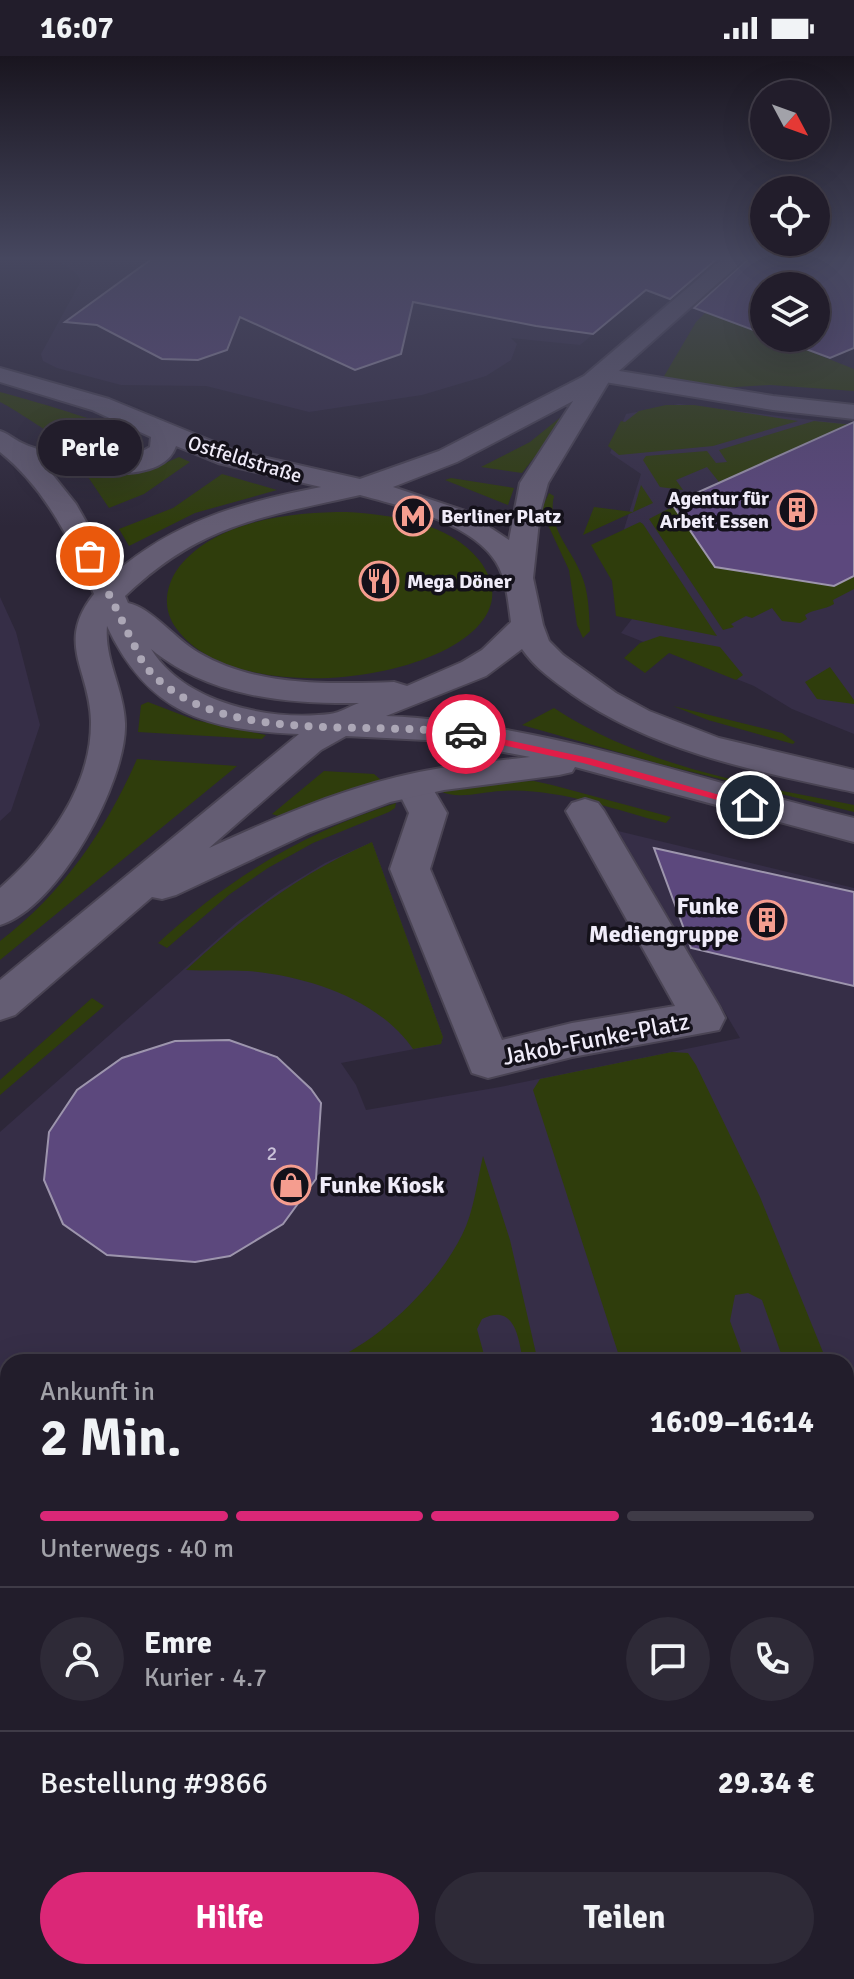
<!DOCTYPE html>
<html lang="de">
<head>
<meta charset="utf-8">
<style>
	body { margin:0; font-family:Signika,sans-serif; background:#2e2a37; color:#f1f3f6; height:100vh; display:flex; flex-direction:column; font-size:30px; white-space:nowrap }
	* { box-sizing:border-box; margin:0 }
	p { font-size:26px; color:#a2a2a9 }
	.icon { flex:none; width:44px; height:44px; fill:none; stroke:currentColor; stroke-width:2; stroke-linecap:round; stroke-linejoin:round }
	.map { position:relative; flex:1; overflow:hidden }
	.panel { position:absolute; left:0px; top:1298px; width:854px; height:626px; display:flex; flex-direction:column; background:#221d2b; border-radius:24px 24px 0 0; box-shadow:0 8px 32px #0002,0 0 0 2px #3f3b47 }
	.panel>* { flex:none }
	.needle { width:52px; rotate:131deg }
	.buttons { position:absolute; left:750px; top:24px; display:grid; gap:16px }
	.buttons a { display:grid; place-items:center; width:80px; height:80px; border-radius:50%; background:#221d2b; box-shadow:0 8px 32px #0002,0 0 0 2px #3f3b47; font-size:40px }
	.pin { position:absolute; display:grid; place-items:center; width:68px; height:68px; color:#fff; margin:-34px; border:4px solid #fff; border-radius:50%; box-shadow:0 2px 8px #0007 }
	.courier { position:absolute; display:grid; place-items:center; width:80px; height:80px; margin:-40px; border:6px solid #e11d48; border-radius:50%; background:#fff; color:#222; box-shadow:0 2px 10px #0007 }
	.bubble { position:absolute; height:56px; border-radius:28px; background:#221d2b; box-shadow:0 8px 32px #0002,0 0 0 2px #3f3b47; font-size:26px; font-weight:800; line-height:56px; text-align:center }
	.overview em { font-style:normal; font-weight:800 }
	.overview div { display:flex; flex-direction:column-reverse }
	.overview { display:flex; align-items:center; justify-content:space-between; height:136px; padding:0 40px }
	h1 { font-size:52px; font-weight:800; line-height:60px }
	.bar { display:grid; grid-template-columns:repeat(4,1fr); gap:12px 8px; align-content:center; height:96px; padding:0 40px }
	.bar i { height:10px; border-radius:6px; background:#3f3b47 }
	.bar .on { background:#db2777 }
	.bar p { grid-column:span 4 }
	.line { display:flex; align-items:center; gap:20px; padding:0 40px; border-top:2px solid #3f3b47 }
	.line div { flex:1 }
	.round { display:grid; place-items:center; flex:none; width:84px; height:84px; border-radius:42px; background:#2e2a37 }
	.primary-button { display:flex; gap:16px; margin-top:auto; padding:16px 40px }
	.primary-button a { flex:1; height:92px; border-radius:48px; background:#db2777; color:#fff; font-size:32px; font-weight:800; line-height:92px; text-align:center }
	.primary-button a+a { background:#2e2a37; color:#f1f3f6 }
	.status { display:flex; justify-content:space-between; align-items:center; height:56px; padding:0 40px; background:#221d2b; direction:ltr }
	.status svg { height:22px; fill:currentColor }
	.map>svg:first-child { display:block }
</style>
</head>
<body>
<div class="status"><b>16:07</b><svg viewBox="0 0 49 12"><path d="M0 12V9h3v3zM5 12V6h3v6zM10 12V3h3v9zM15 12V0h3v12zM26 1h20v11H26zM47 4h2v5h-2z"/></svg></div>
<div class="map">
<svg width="854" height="1923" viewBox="0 0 854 1923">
	<rect width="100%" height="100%" fill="#2d2739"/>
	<path fill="#362e47" d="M54,202h632l-106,87 -69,-7 6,6 -6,16 -25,16 -64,19 -113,17 -103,-26 -85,-1 -64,-17 -14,-7 -2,-7 40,-73 -4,-7z
		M679,348l175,21v309l-62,-25 -38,-23 -133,-53 11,-14 -15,-67 24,-78 -31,-21 16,-39z
		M0,541l16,35 24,93 -29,86 -11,10z
		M618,775l236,57v741h-8v-267h-838v42l-8,-2v-270l237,-210 42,-31 46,-28 47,-21 71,195 -2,7 -100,19 15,22 10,25 134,-23 240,-49z"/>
	<path fill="#2f3d0c" d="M706,256l58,21v5h12l78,31v22l-84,-6 -50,3 -57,-10 33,-56z
		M0,336c26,7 128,35 141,51 -29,44 -111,-27 -141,-41z
		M666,349h28l104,16 -85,25 -94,9 -11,-9 13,-25 4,1 14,-11z
		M562,360l4,1 -44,56 -41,-6 49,-25z
		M814,365l40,4 -135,57 -12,-15 -31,13 7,10 -23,-3 -17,-27 3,-4 61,-5 9,12 11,-1 -8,-12z
		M179,401l11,5 -46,32 -35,14 -23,-34 61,-3z
		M222,418l55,16 -82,23 -66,33 -10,-17 54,-21z
		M451,422l63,10 -6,17 -63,-25z
		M641,429l12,18 -70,32 11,-28 39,5z
		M549,437l5,3c-8,34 21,55 30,86 5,16 5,33 6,49l-7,7 -6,-13 -8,-55 -28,-60z
		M674,450l41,61 119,19 20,-10v13l-21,11 1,4c-10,6 -20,5 -29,11l2,4 -7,4 -18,-2 -10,-13 -20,10 -6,-2 -15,8 3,3 -11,3 -74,-111z
		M347,456c45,3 102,10 132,48 81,103 -231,169 -303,68 -14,-19 -11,-42 3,-61 37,-47 113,-55 168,-55z
		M640,466l3,2 74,112 -101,-20 -4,-35 -21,-36z
		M660,580l60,11 23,28 -7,5 -67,-27 -24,20 -21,-15 16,-15z
		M830,611l24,33v4l-37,-5 -12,-17z
		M148,646l47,18 71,15 -4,4 -124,-7 3,-27z
		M673,650l109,27 13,9 -2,2 -85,-24z
		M554,652c88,58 198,77 300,97v7l-194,-48 -138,-39z
		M137,703l100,7 -237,194v-19c63,-48 106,-111 137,-182z
		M324,715l50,3 7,6 -103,36 -6,-2z
		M534,725l18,4 119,32 -5,6c-52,-13 -110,-36 -165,-32 -19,1 -44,9 -61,0l59,-9z
		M396,747l-1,5 -6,4 -76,31 -45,25 -38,26 -63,54 -9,-5c70,-64 146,-111 238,-140z
		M372,786l71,195 -2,7 -28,5c-34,-50 -107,-73 -165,-78 -21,-1 -42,0 -62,-1 59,-55 112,-95 186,-128z
		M92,942l12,8 -104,89v-15z
		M672,996l16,1 8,12 64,132 67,165h-43l-22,-62 -14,-7 -13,2 -5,26 15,41h-124l-88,-272 7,-11z
		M483,1100l27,84 28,122h-15c-4,-23 -8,-60 -41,-43l-5,10 9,33h-158c51,-20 110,-78 134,-127 12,-23 15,-54 21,-79z
		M0,1346l8,2v568h784l1,7h-793z
		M846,1356l8,21v268h-8z"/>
	<path fill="#001232" stroke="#48536e" stroke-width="2" d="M846,1645h8v278h-61l-1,-7h54z"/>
	<path fill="#5c487d" stroke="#9d95ad" stroke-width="2" d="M153,202h565l-48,41 -24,-9 -53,44 -57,-8 -123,-24 -12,52 -46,16 -115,-53 -13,33 -29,10 -36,-1 -65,-34 -32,-3z
		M749,202h105v90l-24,10 -54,-20h40v-52h-52v48l-70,-26z
		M854,366v154l-20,10 -119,-19 -43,-63z
		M654,792l200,44v94l-163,-38z
		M229,984l48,17 34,32 10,14 -5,76 -33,45 -53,32 -35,6 -88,-7 -44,-31 -19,-44 5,-48 28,-42 45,-32 53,-17z"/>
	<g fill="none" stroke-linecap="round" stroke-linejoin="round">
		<g stroke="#4a4454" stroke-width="4">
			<path id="street" d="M601,312l172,28 81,9v14l-81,-9 -180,-30 -4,-5 4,-5z
				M420,729l13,4 14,24 -17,56 72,171 70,-17 103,-17 -109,-195 6,-8 13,-4 13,4 6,8 115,195 6,12 -6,12 -147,27 -84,21 -16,-5 -82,-204 19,-56 -8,-16 6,-8z"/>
		</g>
		<g stroke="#4a4454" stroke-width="4">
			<path id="secondary" d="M723,202h23l-135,120 -63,105 -8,29 -7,66 10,47 6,16 14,14 53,38 33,18 70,27 135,32v22c-98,-21 -199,-40 -282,-98 -18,-13 -37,-26 -50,-45l-36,27 -100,40c160,7 313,65 468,102v24l-279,-75 -3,5 -13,3 -115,15 -54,12 -82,31 -132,62 -14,4 -10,-2 -137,118 -15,5v-40l299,-246c-92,-4 -151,-20 -192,-108 -3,34 17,63 18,97 2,59 -67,185 -125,202v-37c47,-41 92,-101 91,-167 -1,-51 -36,-78 3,-127 -22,-52 -49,-106 -94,-142v-21c9,3 13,8 22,12 27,14 102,21 128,4l1,-10 -59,-27 -92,-28v-14l109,31 127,52 124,28 79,-28 145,-75zM573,345l-53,82 -11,57 -44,-29 -72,-24 64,-25zM176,390l42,17 103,24c-77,15 -145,33 -206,86l-39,-69 -32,-40c31,7 118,24 132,-18zM360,439c41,11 112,28 136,67 11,18 12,39 15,60l-29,28 -20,12 -55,24 -13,-4c-65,2 -137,5 -195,-29 -23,-13 -47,-45 -71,-50l-3,-7c76,-73 138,-79 235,-101zM151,593c58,48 136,55 208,54 -9,3 -19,10 -29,11 -60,7 -145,-10 -179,-65zM346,680l100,5 84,16c-44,5 -89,9 -133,20 -65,16 -127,43 -188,71l112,-98z"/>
		</g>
		<use href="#street" fill="#645d73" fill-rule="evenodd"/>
		<use href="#secondary" fill="#645d73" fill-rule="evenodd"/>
	</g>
	<linearGradient id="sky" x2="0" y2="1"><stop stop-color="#19151f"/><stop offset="0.43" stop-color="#46475f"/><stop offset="1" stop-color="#46475f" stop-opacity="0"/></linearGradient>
	<rect width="854" height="471" fill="url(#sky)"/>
	<path fill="#e11d48" d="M466,675l123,27 166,47 -5,4 -167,-46 -121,-27v-4z"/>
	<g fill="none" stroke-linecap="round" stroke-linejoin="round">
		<path stroke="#aca7b6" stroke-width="8" stroke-dasharray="0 14.4" d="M90,500l53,107c66,87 225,55 323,71"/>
	</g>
	<defs>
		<g id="building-ring" transform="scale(2)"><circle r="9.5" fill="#14111a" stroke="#f59d8f" stroke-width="1.5"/><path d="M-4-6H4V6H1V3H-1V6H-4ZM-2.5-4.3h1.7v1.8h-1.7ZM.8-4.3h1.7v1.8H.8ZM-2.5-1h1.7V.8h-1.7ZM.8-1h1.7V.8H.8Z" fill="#f59d8f"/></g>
		<g id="metro-ring" transform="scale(2)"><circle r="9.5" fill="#14111a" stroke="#f59d8f" stroke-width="1.5"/><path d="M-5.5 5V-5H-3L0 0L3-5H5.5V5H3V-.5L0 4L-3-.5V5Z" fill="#f59d8f"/></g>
		<g id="restaurant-ring" transform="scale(2)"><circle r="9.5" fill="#14111a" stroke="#f59d8f" stroke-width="1.5"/><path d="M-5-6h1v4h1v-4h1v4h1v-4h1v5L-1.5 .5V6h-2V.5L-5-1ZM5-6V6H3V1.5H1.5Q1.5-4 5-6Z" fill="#f59d8f"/></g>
		<g id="shop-ring" transform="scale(2)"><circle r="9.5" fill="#14111a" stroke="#f59d8f" stroke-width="1.5"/><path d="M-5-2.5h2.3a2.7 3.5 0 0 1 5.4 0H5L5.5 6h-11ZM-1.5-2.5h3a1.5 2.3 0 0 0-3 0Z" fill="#f59d8f"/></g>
	</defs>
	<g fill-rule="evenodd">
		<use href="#building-ring" x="797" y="454"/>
		<use href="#metro-ring" x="413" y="460"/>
		<use href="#restaurant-ring" x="379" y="525"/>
		<use href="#building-ring" x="767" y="864"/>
		<use href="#shop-ring" x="291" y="1129"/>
	</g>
	<g text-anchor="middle" stroke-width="7" stroke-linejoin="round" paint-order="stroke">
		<g font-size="20" fill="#f0ecf9" stroke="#14111a">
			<text transform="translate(245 403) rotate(17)" y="7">Ostfeldstraße</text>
		</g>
		<g font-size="20" font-weight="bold" fill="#f0ecf9" stroke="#14111a" text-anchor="start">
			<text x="769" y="449" text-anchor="end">Agentur für<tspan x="769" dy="23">Arbeit Essen</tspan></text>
			<text x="441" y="467">Berliner Platz</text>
			<text x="407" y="532">Mega Döner</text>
		</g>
		<g font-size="20" fill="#cbc3da">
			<text x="272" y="1104">2</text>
		</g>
		<g font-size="24" font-weight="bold" fill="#f0ecf9" stroke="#14111a" text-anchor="end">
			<text x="739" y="858">Funke<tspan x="739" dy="28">Mediengruppe</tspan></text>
			<text x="319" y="1137" text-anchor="start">Funke Kiosk</text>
		</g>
		<g font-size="24" fill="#f0ecf9" stroke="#14111a">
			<text transform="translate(596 983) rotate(-11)" y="8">Jakob-Funke-Platz</text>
		</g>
	</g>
</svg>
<div class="buttons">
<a><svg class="needle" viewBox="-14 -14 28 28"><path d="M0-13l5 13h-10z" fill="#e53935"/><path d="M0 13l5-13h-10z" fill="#a2a2a9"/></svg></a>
<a><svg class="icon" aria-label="locate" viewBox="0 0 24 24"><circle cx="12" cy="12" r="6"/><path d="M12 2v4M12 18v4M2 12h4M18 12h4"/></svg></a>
<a><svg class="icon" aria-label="layers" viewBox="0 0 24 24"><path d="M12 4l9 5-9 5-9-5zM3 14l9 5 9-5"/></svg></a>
</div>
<div class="pin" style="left:90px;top:500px;background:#ea580c"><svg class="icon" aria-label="bag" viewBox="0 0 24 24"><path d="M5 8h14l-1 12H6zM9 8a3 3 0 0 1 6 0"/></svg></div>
<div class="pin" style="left:750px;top:749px;background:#1f2937"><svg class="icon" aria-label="home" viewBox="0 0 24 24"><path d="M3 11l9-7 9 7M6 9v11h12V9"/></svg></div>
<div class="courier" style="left:466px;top:678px"><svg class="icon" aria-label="car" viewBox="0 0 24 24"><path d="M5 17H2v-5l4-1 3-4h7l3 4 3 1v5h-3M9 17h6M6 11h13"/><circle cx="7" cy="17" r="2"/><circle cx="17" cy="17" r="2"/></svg></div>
<div class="bubble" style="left:38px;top:364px;width:104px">Perle</div>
<section class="panel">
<div class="overview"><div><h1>2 Min.</h1><p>Ankunft in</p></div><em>16:09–16:14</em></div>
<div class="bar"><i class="on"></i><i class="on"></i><i class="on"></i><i></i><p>Unterwegs · 40 m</p></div>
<div class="line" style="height:144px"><a class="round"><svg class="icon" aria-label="person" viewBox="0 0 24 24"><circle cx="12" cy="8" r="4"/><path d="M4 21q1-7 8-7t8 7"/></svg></a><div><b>Emre</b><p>Kurier · 4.7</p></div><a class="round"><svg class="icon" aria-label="chat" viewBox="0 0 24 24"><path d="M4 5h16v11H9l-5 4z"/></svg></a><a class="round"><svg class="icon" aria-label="phone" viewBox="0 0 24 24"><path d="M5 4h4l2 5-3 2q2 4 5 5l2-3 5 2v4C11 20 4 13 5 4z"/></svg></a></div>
<div class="line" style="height:104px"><div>Bestellung #9866</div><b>29.34 €</b></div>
<div class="primary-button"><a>Hilfe</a><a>Teilen</a></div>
</section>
</div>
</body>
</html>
